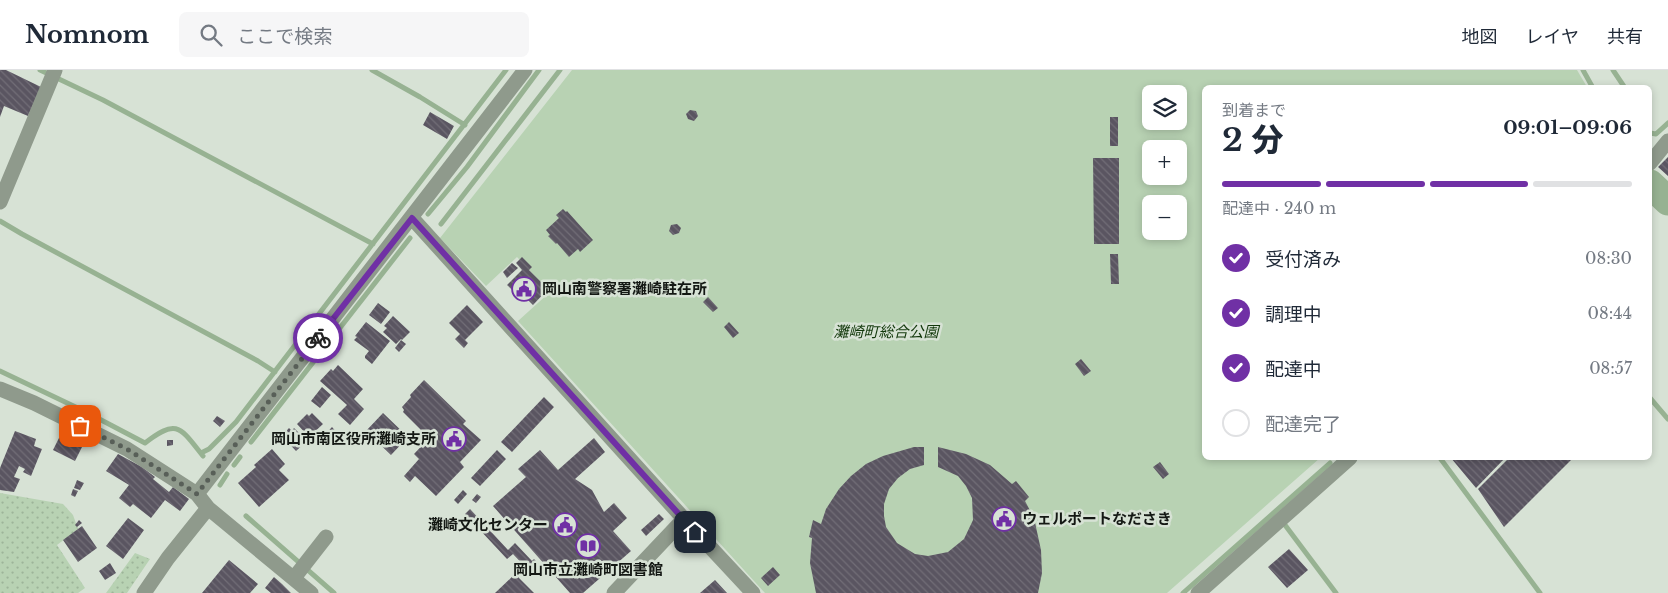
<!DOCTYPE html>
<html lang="ja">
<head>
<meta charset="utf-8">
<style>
	body { margin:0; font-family:"Libre Baskerville","Noto Sans JP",serif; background:#f6f6f7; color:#1f2937; height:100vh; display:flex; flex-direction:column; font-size:19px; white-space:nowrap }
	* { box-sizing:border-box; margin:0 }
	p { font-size:16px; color:#747a83 }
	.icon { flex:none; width:28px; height:28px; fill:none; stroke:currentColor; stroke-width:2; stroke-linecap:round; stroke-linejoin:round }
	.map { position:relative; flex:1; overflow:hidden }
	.panel { position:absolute; left:1202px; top:15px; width:450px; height:375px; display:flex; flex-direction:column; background:#fff; border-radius:8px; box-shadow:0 2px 8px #0003 }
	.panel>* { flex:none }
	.tools { position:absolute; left:1142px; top:15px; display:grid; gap:10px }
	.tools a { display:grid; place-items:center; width:45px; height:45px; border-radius:8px; background:#fff; box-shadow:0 2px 8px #0003; font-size:25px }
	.pin { position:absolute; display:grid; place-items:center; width:42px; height:42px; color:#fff; margin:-21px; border-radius:10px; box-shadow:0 2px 8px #0006 }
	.courier { position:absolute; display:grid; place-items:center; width:50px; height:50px; margin:-25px; border:4px solid #7030a5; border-radius:50%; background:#fff; color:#222; box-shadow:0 1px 6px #0007 }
	.overview em { font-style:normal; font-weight:800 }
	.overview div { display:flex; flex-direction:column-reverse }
	.overview { display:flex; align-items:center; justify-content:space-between; height:85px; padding:0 20px }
	h1 { font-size:32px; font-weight:800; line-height:38px }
	.bar { display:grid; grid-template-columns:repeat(4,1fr); gap:8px 5px; align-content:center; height:60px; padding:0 20px }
	.bar i { height:6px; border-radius:4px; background:#e0e1e3 }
	.bar .active { background:#7030a5 }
	.bar p { grid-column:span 4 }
	ol { padding:0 20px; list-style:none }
	li { display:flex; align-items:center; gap:15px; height:55px }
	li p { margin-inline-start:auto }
	li .icon { padding:5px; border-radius:50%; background:#7030a5; color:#fff; stroke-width:4 }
	li:last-child { color:#747a83 }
	li i { width:28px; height:28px; border:2px solid #e0e1e3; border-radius:50% }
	header { display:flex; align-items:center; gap:30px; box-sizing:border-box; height:70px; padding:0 25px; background:#fff; border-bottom:1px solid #e0e1e3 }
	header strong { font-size:24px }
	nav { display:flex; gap:28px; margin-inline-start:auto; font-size:18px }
	.search { width:350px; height:45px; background:#f6f6f7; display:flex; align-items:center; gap:12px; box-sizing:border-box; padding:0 18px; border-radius:8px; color:#747a83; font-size:19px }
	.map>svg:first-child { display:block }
</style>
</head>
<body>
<header>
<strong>Nomnom</strong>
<div class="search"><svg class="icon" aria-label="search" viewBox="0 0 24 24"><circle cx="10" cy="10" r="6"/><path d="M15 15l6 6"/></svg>ここで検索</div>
<nav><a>地図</a><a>レイヤ</a><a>共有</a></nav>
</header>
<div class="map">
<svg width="1668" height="523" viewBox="0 0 1668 523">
	<defs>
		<pattern id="grass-dots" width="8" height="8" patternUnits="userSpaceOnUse" patternTransform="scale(1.25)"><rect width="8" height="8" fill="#b8d2b3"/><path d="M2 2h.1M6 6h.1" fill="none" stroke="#9db499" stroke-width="1.8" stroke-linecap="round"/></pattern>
		<pattern id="building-back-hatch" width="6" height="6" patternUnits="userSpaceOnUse" patternTransform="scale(1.25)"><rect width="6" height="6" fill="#5a5561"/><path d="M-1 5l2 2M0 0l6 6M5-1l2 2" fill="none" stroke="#726e77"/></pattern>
	</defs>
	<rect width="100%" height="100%" fill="#d7e2d5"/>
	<path fill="url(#grass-dots)" d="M0,423l63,11 10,11 5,14 -21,16 28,43 -7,5h-78z
		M135,483l15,6 -23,34h-21z"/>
	<path fill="#b8d2b3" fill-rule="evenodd" d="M572,0h1005l10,17 -382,1v370h115l-153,135h-402l-247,-272 32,-29 -33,-35 -31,29 -46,-48zM1151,24h28v27h-28zM1151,79h28v27h-28zM1151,134h28v27h-28z"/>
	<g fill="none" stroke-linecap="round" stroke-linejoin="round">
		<path stroke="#97b292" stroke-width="5" d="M40,0l63,30 270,144
			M372,0l48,27 45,28
			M1583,0l10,18
			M1613,0l12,18
			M1650,63l6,1 12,-11
			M428,144l39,-47 72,-97
			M0,151l22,13 236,127 17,11
			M441,154l119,-154
			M0,301l84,40 61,32c32,-25 35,-16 58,13
			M1650,328l18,21
			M251,372l159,-204
			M201,383l8,-4 27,-27 270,-352
			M1440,388l100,135
			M234,395l6,-8
			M220,415l7,-11
			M246,446l88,77
			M1285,455l51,68
			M1183,523l147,-130"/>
		<path stroke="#97b292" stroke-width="29" d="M1650,114l18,17"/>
	</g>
	<path fill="url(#building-back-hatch)" d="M0,0h6l35,17 -13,29 -24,-10 -4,11z
		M690,40l6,1 2,5 -4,5 -6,-2 -2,-5z
		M430,42l24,14 -7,13 -24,-14z
		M1110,47h8v29h-8z
		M1668,87v19l-10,-9z
		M1093,88h26v86h-25z
		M563,139l3,3 1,-1 26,29 -13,12 -2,-3 -9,8 -12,-14 -1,1 -8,-8 2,-1 -4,-5 13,-12 -3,-3z
		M677,154l4,4 -2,5 -6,2 -4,-4 2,-6z
		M1110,184h8l1,30h-8z
		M522,187l10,10 -3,3 19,19 -15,16 -6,-6 -3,2 -17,-16 15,-15 -6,-7z
		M512,193l6,5 -11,10 -4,-6z
		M708,227l10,11 -5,4 -10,-10z
		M378,233l12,9 -9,12 -12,-9z
		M467,235l16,17 -18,18 3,3 -4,5 -9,-9 5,-5 -11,-11z
		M393,246l17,16 -8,8 -1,-1 -5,5 -13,-12 4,-4 -3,-2z
		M366,252l24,19 -18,23 -7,-6v-2l4,-5 -15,-11 3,-3 -2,-1z
		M729,252l10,11 -6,5 -9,-11z
		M401,270l5,4 -7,8 -4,-4z
		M1081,289l10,12 -7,5 -9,-12z
		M338,295l25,24 -9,10 10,10 -14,16 -12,-11 9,-9 -27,-24 11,-12 2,2z
		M424,310l42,41 -3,3 18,16 -21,22 4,5 -28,29 -21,-20 -5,6 -6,-6 15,-17 -5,-5 15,-16 -26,-26 1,-2 -2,-3 9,-10 -1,-2z
		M322,317l9,8 -11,13 -9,-7z
		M544,327l10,10 -42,45 -11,-10z
		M312,343l11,11 -14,13 -12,-13 10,-10 2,2z
		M383,343l25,24 -17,18 -25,-24z
		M217,346l8,5 -5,6 -7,-6z
		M332,357l6,7 -10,10 -6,-6z
		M289,358l3,3 2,-3 13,13 -11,10 -14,-15z
		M63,360l22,11 -10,20 -22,-11z
		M15,361l21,8 -2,7 8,3 -11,27 -8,-4 2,-3 -6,-3 -5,11 6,2 -6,13 -14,-2v-22z
		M594,368l11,14 -30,27 17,11 12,22 10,-9 13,15 -14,13 18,20 -48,42h-13l-77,-87 33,-29 -8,-8 22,-19 18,20z
		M167,370h6v5l-6,1z
		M914,377h10v18l-14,4 -12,9 -9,11 -5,15v12l2,11 11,16 18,11 13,2 20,-4 16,-13 9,-19 -1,-22 -6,-12 -8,-10 -20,-9v-20l28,7 24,11 22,19 4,-3 13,16 -4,4 9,17 7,32 1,23 -4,20h-222l-6,-30 2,-25 -3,-1 4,-17 8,4 5,-15 13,-20 12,-13 15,-12 17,-8z
		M272,379l13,15 -6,6 10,10 -30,27 -21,-24 18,-16 -2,-2z
		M497,380l9,9 -26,27 -9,-8z
		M118,384l24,13 13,10 -2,2 16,13 4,-5 16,12 -9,12 -15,-11 -14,18 -18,-14 -3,3 -11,-9 10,-13 -23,-14z
		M1451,388h54l-29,30z
		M1509,388h64l-69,69 -26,-38z
		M1160,392l9,12 -6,5 -10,-12z
		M77,410l7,3 -4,7 -6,-2z
		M73,419l5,2 -3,6 -4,-2z
		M463,420l4,4 -9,10 -4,-4z
		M477,424l4,3 -5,6 -4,-3z
		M470,439l38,41 7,-7 17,18 2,-2 7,7 -9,8 -19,-20 -6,5 -42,-45z
		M659,444l5,5 -18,17 -5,-6z
		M128,448l16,12 -21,29 -17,-13z
		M79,450l3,3 -5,4 -2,-2z
		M82,456l15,22 -19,14 -15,-22z
		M1289,479l19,21 -21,18 -19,-21z
		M229,490l29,24 -8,9h-48z
		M110,493l6,10 -11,7 -6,-9z
		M773,497l7,8 -12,11 -7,-8z
		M515,504l19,19h-39z
		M274,507l8,7 9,9h-20l-6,-5z
		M715,510l12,13h-27z"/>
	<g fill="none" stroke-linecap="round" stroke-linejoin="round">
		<path stroke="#8f9a8c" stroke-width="15" d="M1650,93l18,-22
			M0,132l55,-132
			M412,148l272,301 69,74
			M0,319l34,14 93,46 70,45 11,14 103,85
			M197,424l328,-424
			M294,508l32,-41
			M144,523l24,-35 40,-50
			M614,523l70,-74
			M1198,523l152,-135"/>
	</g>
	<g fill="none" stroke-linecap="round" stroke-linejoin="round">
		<path stroke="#585f58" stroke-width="5" stroke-dasharray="0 9" d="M80,356l47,23 70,45 121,-156"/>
		<path stroke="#7030a5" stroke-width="6" d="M318,268l94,-120 283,314"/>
	</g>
	<defs>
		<g id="civic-ring" transform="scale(1.25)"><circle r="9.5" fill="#d7e2d5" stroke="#7030a5" stroke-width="1.5"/><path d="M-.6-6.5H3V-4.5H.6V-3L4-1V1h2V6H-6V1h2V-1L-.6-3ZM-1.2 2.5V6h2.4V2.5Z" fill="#7030a5"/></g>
		<g id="library-ring" transform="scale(1.25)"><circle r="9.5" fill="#d7e2d5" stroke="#7030a5" stroke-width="1.5"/><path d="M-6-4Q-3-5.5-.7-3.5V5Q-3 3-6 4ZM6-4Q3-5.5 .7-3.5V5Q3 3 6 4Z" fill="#7030a5"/></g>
	</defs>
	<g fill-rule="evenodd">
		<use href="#civic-ring" x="524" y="219"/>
		<use href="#civic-ring" x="454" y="369"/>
		<use href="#civic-ring" x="1004" y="449"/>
		<use href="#civic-ring" x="565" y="455"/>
		<use href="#library-ring" x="588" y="476"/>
	</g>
	<g text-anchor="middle" stroke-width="5" stroke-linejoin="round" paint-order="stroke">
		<g font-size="15" font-weight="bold" fill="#141814" stroke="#d7e2d5" text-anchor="start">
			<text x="542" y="224">岡山南警察署灘崎駐在所</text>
			<text x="436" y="374" text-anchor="end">岡山市南区役所灘崎支所</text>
			<text x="1022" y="454">ウェルポートなださき</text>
			<text x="548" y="460" text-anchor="end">灘崎文化センター</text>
			<text x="588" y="505" text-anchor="middle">岡山市立灘崎町図書館</text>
		</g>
		<g font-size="15" font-style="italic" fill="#12380b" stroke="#d7e2d5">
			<text x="886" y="267">灘崎町総合公園</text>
		</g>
	</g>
</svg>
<div class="tools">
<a><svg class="icon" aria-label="layers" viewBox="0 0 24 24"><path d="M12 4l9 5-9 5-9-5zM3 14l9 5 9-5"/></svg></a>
<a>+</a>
<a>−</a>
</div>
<div class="pin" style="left:80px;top:356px;background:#ea580c"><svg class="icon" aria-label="bag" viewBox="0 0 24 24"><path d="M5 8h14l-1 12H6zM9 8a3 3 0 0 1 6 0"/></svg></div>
<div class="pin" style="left:695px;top:462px;background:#1f2937"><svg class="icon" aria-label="home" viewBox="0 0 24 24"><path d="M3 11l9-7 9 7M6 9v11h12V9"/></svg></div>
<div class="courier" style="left:318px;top:268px"><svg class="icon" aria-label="bike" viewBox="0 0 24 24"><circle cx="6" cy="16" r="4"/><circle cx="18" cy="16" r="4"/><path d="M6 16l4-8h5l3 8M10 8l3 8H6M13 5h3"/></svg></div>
<section class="panel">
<div class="overview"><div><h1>2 分</h1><p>到着まで</p></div><em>09:01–09:06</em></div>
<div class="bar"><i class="active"></i><i class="active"></i><i class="active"></i><i></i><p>配達中 · 240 m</p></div>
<ol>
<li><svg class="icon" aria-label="check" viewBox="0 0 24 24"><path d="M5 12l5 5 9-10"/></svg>受付済み<p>08:30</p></li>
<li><svg class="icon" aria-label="check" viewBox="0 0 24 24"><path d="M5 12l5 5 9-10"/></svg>調理中<p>08:44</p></li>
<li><svg class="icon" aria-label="check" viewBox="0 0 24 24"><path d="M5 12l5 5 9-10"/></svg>配達中<p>08:57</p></li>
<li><i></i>配達完了</li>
</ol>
</section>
</div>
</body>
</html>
